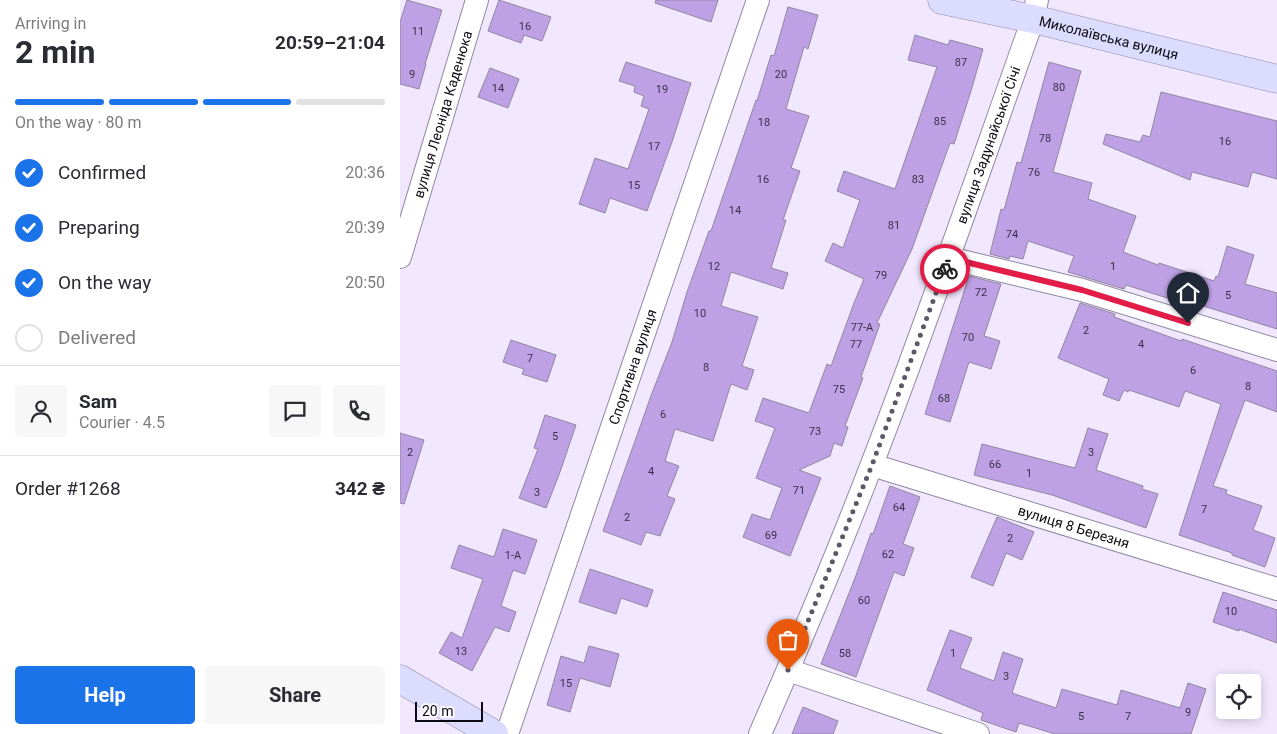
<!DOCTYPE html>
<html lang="en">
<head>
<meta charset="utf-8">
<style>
	body { margin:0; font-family:Roboto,sans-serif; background:#f7f7f7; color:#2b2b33; height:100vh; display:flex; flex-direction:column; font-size:19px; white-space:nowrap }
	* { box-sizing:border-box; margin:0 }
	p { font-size:16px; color:#7c7c81 }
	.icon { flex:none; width:28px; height:28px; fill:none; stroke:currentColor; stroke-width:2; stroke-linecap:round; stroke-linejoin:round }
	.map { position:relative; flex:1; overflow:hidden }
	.side { display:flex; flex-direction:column; background:#fff; width:400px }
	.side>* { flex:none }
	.buttons { position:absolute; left:816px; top:674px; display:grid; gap:10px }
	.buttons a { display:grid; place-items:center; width:45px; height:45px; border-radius:5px; background:#fff; box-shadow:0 2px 12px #0003; font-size:25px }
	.scale { position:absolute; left:15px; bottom:12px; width:68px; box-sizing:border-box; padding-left:5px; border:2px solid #0e0a13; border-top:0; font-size:14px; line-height:18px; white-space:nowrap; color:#0e0a13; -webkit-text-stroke:4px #fbf9fe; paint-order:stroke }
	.pin { position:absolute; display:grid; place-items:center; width:42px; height:42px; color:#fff; margin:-51px -21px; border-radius:50% 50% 50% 0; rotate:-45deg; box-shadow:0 0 5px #0007 }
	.pin .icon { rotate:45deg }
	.courier { position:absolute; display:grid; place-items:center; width:50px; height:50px; margin:-25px; border:4px solid #e11d48; border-radius:50%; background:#fff; color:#222; box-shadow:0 1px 6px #0007 }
	.overview em { font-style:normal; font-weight:700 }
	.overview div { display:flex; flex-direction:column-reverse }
	.overview { display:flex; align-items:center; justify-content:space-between; height:85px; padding:0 15px }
	h1 { font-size:32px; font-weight:700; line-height:38px }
	.bar { display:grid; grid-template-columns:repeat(4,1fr); gap:8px 5px; align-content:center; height:60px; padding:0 15px }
	.bar i { height:6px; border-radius:4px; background:#e1e1e2 }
	.bar .active { background:#1a73e8 }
	.bar p { grid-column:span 4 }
	.line { display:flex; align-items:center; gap:12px; padding:0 15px; border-top:1px solid #e1e1e2 }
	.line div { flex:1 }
	.round { display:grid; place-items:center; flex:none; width:52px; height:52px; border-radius:5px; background:#f7f7f7 }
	ol { padding:0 15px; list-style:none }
	li { display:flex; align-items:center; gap:15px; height:55px }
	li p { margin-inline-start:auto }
	li .icon { padding:5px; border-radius:50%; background:#1a73e8; color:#fff; stroke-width:4 }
	li:last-child { color:#7c7c81 }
	li i { width:28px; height:28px; border:2px solid #e1e1e2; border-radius:50% }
	.action { display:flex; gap:10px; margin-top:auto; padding:10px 15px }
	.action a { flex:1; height:58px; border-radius:5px; background:#1a73e8; color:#fff; font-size:20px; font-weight:700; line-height:58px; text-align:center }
	.action a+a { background:#f7f7f7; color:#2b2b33 }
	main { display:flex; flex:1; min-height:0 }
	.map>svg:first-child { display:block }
</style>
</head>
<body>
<main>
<section class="side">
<div class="overview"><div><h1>2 min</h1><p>Arriving in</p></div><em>20:59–21:04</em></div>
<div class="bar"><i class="active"></i><i class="active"></i><i class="active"></i><i></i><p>On the way · 80 m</p></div>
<ol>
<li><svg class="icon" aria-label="check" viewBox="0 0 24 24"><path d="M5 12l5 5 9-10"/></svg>Confirmed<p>20:36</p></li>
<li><svg class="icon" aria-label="check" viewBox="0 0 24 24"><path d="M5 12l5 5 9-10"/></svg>Preparing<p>20:39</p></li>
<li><svg class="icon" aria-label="check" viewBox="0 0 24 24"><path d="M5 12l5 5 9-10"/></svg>On the way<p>20:50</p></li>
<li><i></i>Delivered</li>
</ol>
<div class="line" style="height:90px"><a class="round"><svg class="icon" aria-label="person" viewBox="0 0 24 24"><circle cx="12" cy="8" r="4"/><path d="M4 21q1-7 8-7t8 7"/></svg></a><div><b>Sam</b><p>Courier · 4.5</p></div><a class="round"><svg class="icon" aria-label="chat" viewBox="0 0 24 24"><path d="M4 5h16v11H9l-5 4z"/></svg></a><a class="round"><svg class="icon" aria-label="phone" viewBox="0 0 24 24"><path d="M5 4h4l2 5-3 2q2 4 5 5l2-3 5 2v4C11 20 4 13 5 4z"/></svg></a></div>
<div class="line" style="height:65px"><div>Order #1268</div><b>342 ₴</b></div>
<div class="action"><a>Help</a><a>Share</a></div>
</section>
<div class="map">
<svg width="877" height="734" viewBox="0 0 877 734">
	<rect width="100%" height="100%" fill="#f1e8ff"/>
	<path fill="#bea1e5" stroke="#9186a0" d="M7,0l35,10 -17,54h1l-7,25 -19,-5v-62z
		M99,0l52,17 -9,24 -18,-6 -3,8 -33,-12z
		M256,0h62l-7,22 -56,-19z
		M388,7l30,8 -10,34 -4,-2 -18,62 23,7 -18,52 9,3 -17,49h3l-15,48 17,5 -5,16 -52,-17 -10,34 37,11 -16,49 12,4 -7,20 -16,-6 -18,57 -38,-12 -10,32 14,5 -12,30 8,3 -15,37 -14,-4 -5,13 -38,-14 49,-138 20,-51 15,-50 22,-61h2l45,-131 1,1 14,-46 3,1z
		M515,35l33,10 2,-5 33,9 -12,42 -17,53 -4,-1 -38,106 -35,74 3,1 -19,53 2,1 -18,48 3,1 -6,19 -8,-3 -4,13 -31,14 22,8 -31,78 -47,-19 9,-23 18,6 12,-32 -26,-10 19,-50 -20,-7 8,-23 46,15 18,-49 4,2 23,-63 10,-24 -39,-18 8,-18 10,5 17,-48 -23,-9 7,-20 51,18 42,-122 -29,-7z
		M226,62l65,21 -19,59 -25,69 -37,-13 -5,15 -26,-9 16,-46 33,11 21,-60 -8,-3 3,-10 -10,-4 1,-6 -16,-5z
		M649,62l32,9 -28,101 39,11 -4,16 48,17 -13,36 35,13 1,-2 55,18 2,-5 2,1 9,-31 27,9 -9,29 32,9v36l-93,-29 -1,3 -57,-18 -2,4 -56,-17 6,-16 -46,-15 -5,18 -13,-3 -1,3 -19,-5 11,-45 3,1 13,-48 4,1z
		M90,68l29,11 -11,29 -30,-11z
		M761,92l116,29v58l-25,-7 -4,15 -56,-15 -2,8 -87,-36 3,-10 34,8 3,-7 7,2z
		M569,276l32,8 -17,52 16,5 -9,28 -22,-7 -19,60 -25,-8z
		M680,303l35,11 -1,3 67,24 1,-2 95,32v41l-32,-12 -32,86 14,4 -1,4 36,12 -9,24 22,8 -10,29 -33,-12v-2l-53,-18 42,-131 -36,-13 -6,16 -50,-17 -1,2 -4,-2 -5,11 -16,-6 6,-16 -51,-21z
		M111,340l45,15 -9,27 -25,-8 2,-5 -21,-7z
		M145,415l31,10 -16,47 -14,36 -27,-10 19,-49 -4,-1z
		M688,428l20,6 -12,36 47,16 -1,3 16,5 -12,34 -94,-33 -78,-20 8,-31 93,24z
		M0,433l24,7 -20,64 -4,-1z
		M490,486l30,11 -17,47 11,4 -10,28 -10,-4 -38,105 -35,-13 34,-86 16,-45 2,1z
		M597,517l37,15 -12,28 -16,-7 -13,33 -22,-9z
		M103,529l34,11 -12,34 -12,-4 -12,36 15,6 -7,20 -14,-5 -23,44 -33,-18 12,-21 11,6 21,-59 -32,-11 8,-23 35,12z
		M190,569l63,21 -6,17 -26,-9 -5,16 -37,-12z
		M823,592l54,18v33l-38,-14v2l-26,-9z
		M550,630l22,8 -12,30 34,13 9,-29 20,7 -11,34 44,15 6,-19 55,16 4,-15 59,18 8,-25 18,6 -15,45h-136l-36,-11 -3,9 -35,-12 2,-7 -56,-23z
		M189,646l30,8 -9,33 -30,-9 -10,34 -23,-7 14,-49 23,7z
		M403,707l35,14 -5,13h-41z"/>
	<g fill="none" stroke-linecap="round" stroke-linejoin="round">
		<g stroke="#9187a1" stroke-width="24">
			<g id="street">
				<path id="s1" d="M0,257l77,-257"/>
				<path d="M549,258l133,32 195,60"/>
				<path id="s2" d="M472,465l405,124"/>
				<path d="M388,670l190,64"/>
				<path id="s3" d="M107,734l251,-734"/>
				<path id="s4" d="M360,734c39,-89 77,-179 112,-270 57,-147 108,-296 161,-445l4,-19"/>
			</g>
		</g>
		<g stroke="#9187a1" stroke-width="29">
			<g id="secondary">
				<path id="s5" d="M542,0l91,19 244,60"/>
				<path d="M0,679l94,55"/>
			</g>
		</g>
		<use href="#street" stroke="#fff" stroke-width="22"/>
		<use href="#secondary" stroke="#dbdcfe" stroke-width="28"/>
	</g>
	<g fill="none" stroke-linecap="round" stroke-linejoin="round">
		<path stroke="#5d5866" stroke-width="5" stroke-dasharray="0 9" d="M388,670l84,-205 73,-196"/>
		<path stroke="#e11d48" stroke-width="6" d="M545,269l4,-11 133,32 106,33"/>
	</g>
	<g text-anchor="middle" stroke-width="5" stroke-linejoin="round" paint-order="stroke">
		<g font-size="11" fill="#3a3048">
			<text x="125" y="30">16</text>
			<text x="18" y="35">11</text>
			<text x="561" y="66">87</text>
			<text x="12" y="78">9</text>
			<text x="381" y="78">20</text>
			<text x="659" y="91">80</text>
			<text x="98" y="92">14</text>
			<text x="262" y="93">19</text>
			<text x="540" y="125">85</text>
			<text x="364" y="126">18</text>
			<text x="645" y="142">78</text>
			<text x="825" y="145">16</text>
			<text x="254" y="150">17</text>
			<text x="634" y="176">76</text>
			<text x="363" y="183">16</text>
			<text x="518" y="183">83</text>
			<text x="234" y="189">15</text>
			<text x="335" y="214">14</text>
			<text x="494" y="229">81</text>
			<text x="612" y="238">74</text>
			<text x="314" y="270">12</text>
			<text x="713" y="270">1</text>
			<text x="481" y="279">79</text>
			<text x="581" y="296">72</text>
			<text x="828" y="299">5</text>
			<text x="300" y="317">10</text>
			<text x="462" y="331">77-А</text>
			<text x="686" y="334">2</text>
			<text x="568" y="341">70</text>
			<text x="456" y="348">77</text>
			<text x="741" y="348">4</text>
			<text x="130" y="362">7</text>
			<text x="306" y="371">8</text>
			<text x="793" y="374">6</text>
			<text x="848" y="390">8</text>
			<text x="439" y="393">75</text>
			<text x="544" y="402">68</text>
			<text x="263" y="418">6</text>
			<text x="415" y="435">73</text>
			<text x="155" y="440">5</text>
			<text x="10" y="456">2</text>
			<text x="691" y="456">3</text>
			<text x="595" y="468">66</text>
			<text x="251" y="475">4</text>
			<text x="629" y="477">1</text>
			<text x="399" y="494">71</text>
			<text x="137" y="496">3</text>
			<text x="499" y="511">64</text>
			<text x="804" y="513">7</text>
			<text x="227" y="521">2</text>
			<text x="371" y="539">69</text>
			<text x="610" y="542">2</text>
			<text x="488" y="558">62</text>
			<text x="113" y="559">1-А</text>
			<text x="464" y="604">60</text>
			<text x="831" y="615">10</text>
			<text x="61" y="655">13</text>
			<text x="445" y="657">58</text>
			<text x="553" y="657">1</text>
			<text x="606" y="680">3</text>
			<text x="166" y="687">15</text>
			<text x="788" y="716">9</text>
			<text x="681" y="720">5</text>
			<text x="728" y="720">7</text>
		</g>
		<g font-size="14" fill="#0e0a13" stroke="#fbf9fe">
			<text dy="5" stroke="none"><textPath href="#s5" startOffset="171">Миколаївська вулиця</textPath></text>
			<text dy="5" stroke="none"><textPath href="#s1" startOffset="149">вулиця Леоніда Каденюка</textPath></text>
			<text dy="5" stroke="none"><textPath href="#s4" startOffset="632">вулиця Задунайської Січі</textPath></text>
			<text dy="5" stroke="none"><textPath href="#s3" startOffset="388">Спортивна вулиця</textPath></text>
			<text dy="5" stroke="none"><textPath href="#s2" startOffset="211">вулиця 8 Березня</textPath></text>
		</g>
	</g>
</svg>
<div class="buttons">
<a><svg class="icon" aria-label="locate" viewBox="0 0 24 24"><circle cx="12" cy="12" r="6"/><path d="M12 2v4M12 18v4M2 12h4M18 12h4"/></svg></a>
</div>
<div class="scale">20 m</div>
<div class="pin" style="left:388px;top:670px;background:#ea580c"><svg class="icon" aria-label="bag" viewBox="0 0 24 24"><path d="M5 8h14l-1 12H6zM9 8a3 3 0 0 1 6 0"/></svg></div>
<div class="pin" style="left:788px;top:323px;background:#1f2937"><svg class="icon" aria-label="home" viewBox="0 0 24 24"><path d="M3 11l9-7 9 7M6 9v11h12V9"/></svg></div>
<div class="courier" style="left:545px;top:269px"><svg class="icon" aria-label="bike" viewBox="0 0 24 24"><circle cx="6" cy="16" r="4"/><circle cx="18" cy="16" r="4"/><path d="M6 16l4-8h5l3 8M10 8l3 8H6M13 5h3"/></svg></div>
</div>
</main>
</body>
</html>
